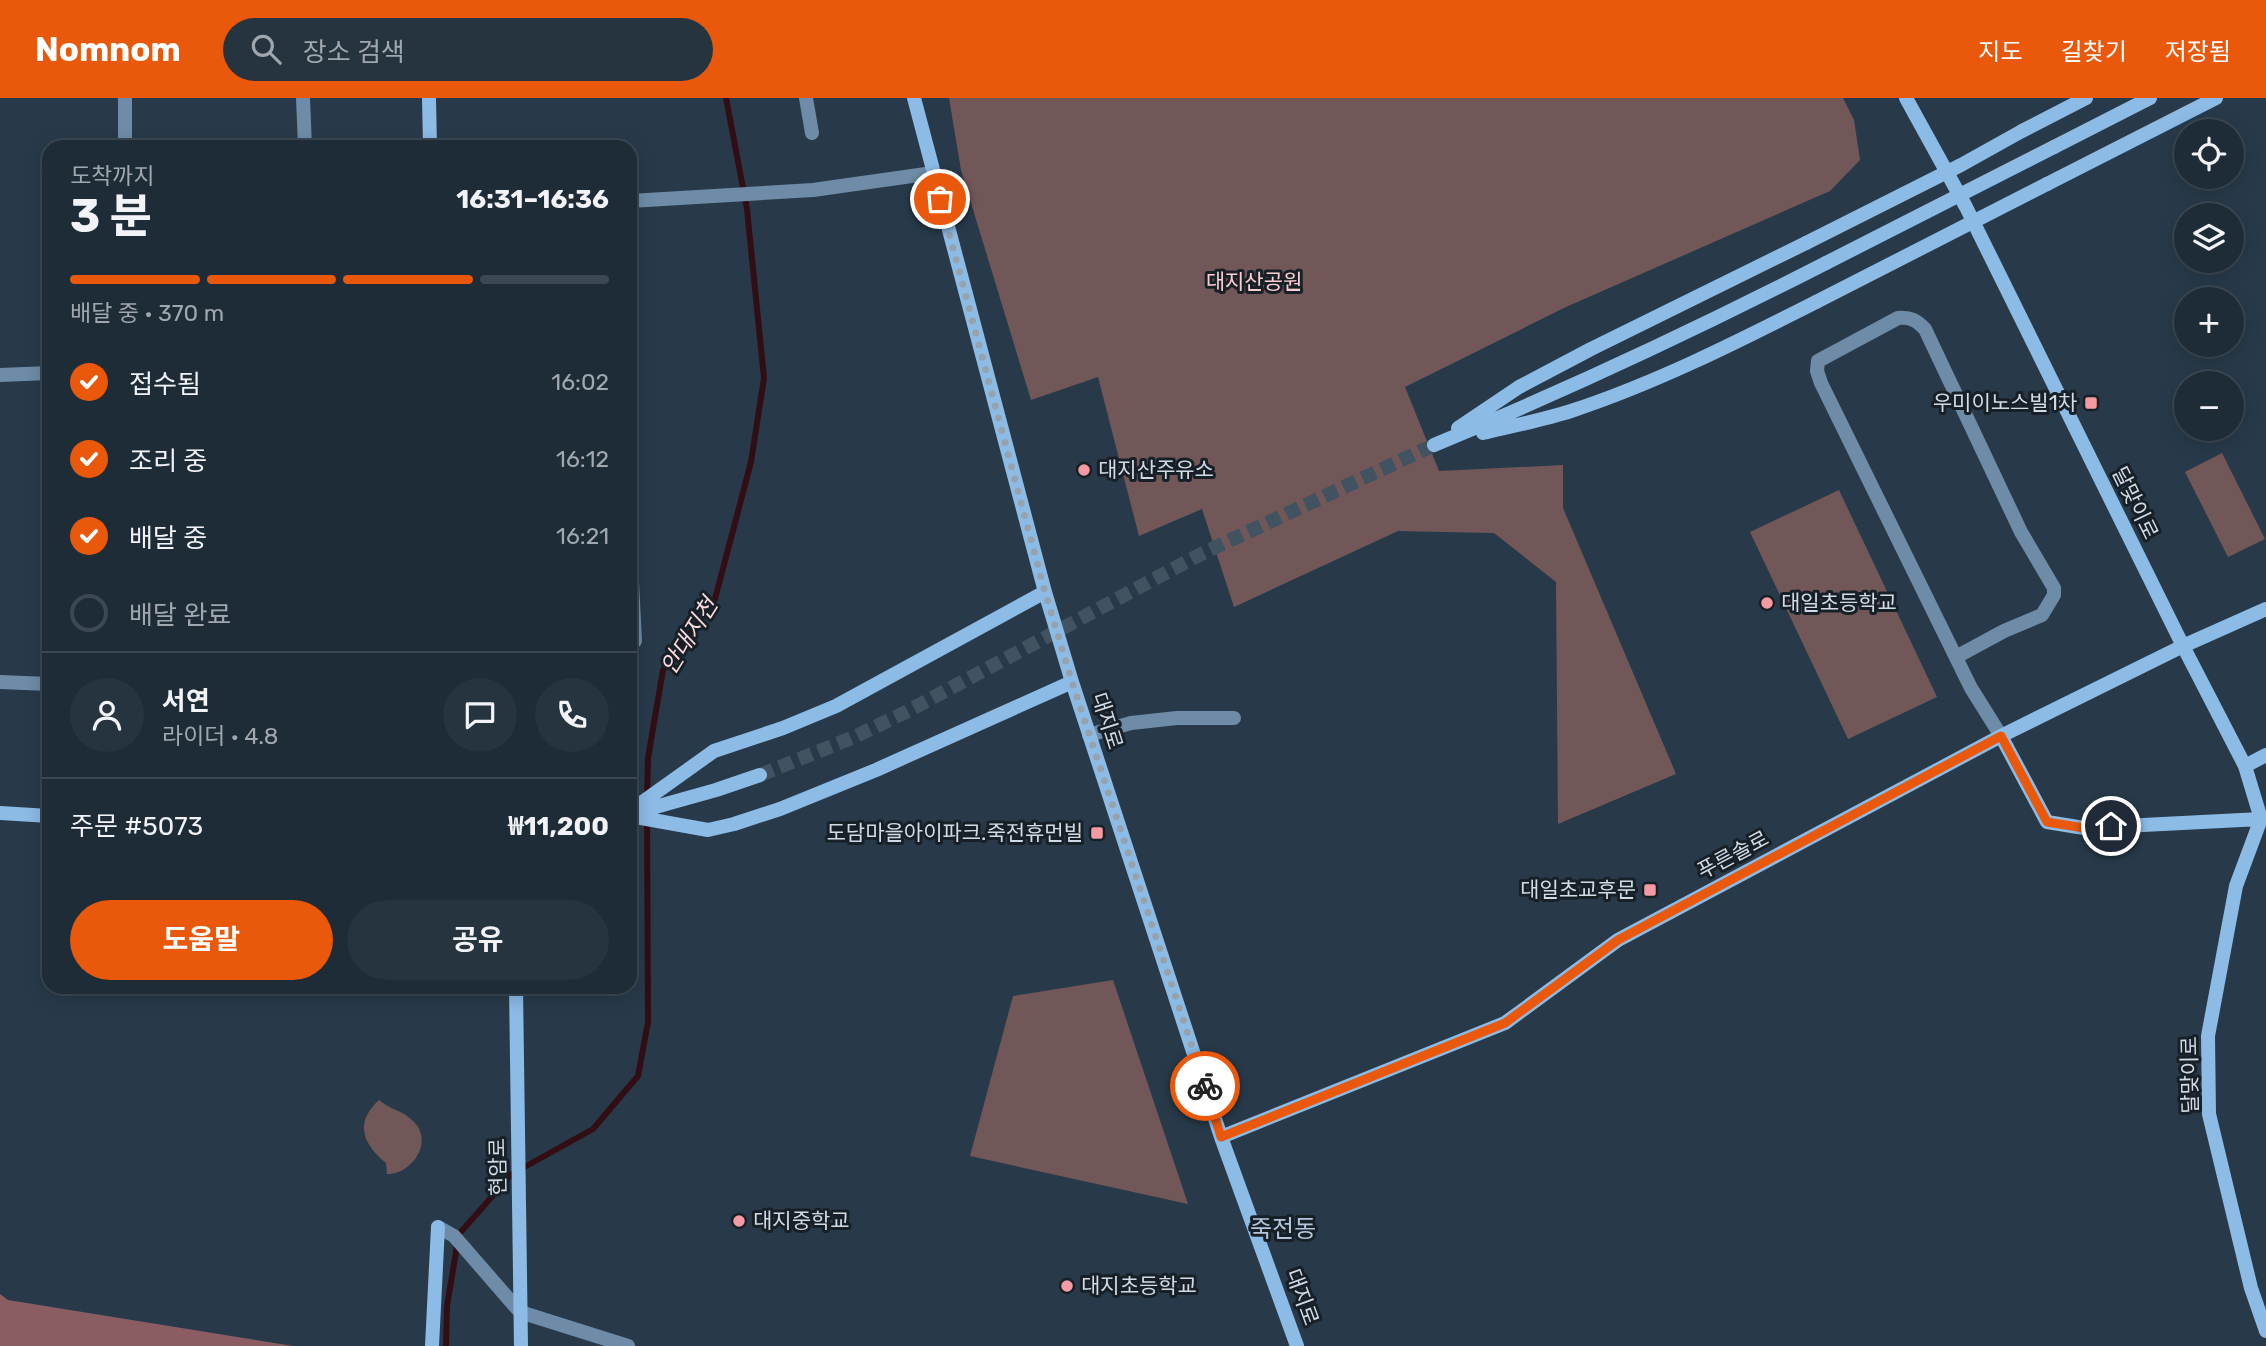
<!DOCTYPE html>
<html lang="ko">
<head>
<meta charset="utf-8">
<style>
	body { margin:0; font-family:Rubik,"Noto Sans KR",sans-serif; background:#263440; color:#f1f3f6; height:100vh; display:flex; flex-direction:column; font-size:26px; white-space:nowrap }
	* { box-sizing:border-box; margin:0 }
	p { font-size:23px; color:#a1a7ae }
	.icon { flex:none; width:38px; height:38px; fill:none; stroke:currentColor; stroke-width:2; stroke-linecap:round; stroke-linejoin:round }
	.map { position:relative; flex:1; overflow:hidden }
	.sheet { position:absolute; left:42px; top:42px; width:595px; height:854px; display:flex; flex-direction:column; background:#1e2c38; border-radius:21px; box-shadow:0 4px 18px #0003,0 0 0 2px #3c4853 }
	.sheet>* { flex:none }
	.fabs { position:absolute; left:2174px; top:21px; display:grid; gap:14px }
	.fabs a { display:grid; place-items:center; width:70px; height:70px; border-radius:50%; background:#1e2c38; box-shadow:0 4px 18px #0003,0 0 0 2px #3c4853; font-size:35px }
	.pin { position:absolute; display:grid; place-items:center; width:60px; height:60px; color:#fff; margin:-30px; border:4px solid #fff; border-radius:50%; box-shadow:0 2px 7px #0007 }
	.courier { position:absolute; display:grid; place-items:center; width:70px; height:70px; margin:-35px; border:5px solid #ea580c; border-radius:50%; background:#fff; color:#222; box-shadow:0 2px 9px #0007 }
	.headline em { font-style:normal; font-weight:700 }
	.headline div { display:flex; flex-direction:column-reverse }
	.headline { display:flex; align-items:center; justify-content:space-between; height:119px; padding:0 28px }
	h1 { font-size:46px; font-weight:700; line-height:52px }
	.bar { display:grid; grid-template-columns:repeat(4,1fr); gap:10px 7px; align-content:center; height:84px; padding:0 28px }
	.bar i { height:9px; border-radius:5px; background:#3c4853 }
	.bar .selected { background:#ea580c }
	.bar p { grid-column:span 4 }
	.line { display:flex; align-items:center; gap:18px; padding:0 28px; border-top:2px solid #3c4853 }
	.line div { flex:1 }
	.round { display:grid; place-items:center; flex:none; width:74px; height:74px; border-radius:37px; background:#263440 }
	ol { padding:0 28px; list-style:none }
	li { display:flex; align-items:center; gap:21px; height:77px }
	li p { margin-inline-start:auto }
	li .icon { padding:7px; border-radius:50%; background:#ea580c; color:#fff; stroke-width:4 }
	li:last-child { color:#a1a7ae }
	li i { width:38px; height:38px; border:4px solid #3c4853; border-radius:50% }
	.action { display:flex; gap:14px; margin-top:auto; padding:14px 28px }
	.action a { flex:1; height:80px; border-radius:42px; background:#ea580c; color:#fff; font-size:28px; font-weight:700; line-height:80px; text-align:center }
	.action a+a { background:#263440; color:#f1f3f6 }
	header { display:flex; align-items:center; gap:42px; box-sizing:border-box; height:98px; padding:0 35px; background:#ea580c; color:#fff }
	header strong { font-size:33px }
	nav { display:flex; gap:38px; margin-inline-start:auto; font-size:24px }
	.search { width:490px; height:63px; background:#263440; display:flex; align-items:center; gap:18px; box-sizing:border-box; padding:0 24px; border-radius:38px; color:#a1a7ae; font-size:26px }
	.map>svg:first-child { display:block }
</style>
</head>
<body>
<header>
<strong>Nomnom</strong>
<div class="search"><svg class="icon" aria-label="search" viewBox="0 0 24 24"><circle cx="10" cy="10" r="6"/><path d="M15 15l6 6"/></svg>장소 검색</div>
<nav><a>지도</a><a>길찾기</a><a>저장됨</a></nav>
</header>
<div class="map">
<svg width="2266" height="1248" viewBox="0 0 2266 1248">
	<rect width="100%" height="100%" fill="#283a4a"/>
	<path fill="#725759" d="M949,0h894l11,22 6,40 -30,31 -264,116 -161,80 34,84 124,-6v43l113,266 -118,50 -2,-242 -62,-49 -96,-2 -164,76 -32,-98 -63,27 -41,-159 -67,23 -70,-230z
		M2222,355l43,86 -37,18 -43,-85z
		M1839,392l98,207 -89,42 -98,-207z
		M1113,882l75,224 -218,-48 43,-160z
		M379,1002c10,9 24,11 33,20 23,20 1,54 -25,54l-1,-11c-23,-19 -32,-40 -7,-63z"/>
	<path fill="#895d61" d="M0,1196l8,6 285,46h-293z"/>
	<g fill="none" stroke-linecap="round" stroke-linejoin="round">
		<path stroke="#320e14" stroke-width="6" d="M647,700l1,-40 15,-88 52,-71 36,-137 13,-84 -17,-169 -21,-111
			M446,1248l1,-40 12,-72 53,-60 81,-45 45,-53 10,-54 -1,-203"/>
		<path stroke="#415261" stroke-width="14" stroke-dasharray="14 7" stroke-linecap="butt" d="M760,677l94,-38 52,-25 297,-159 231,-108"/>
		<path stroke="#6e8ca7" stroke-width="14" d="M125,0v49
			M303,0l2,49
			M806,0l6,35
			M630,103l183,-11 120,-17
			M0,277l49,-2
			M630,445l5,98
			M1956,559l48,-26 38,-16 12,-20v-7l-33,-56 -96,-203c-9,-9 -14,-12 -27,-11l-80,43 -1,10 4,12 150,305 30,48
			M0,584l49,2
			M1089,637l42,-12 46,-5h57
			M438,1129l16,9 66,76 108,34"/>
		<path stroke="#8cbbe6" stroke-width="14" d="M429,0l1,49
			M914,0l131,494 27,90 149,455 76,209
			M1906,0l60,109 217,439 62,120 16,53 -25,67 -28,150 1,78 42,174 15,43
			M2022,33l64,-33
			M2054,49l96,-49
			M2047,86l169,-86
			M1458,330l61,-41 72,-38 215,-106
			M1483,335c29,-7 60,-13 88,-22 85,-28 166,-69 245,-109
			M1434,347c133,-55 263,-116 392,-182
			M2001,638l46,86 37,6 177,-9
			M2245,668l21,-11
			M630,713l84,-60 69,-23 53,-22 209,-114
			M0,715l49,3
			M634,715l82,-23 44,-15
			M630,718l78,14 26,-6 46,-15 96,-39 196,-88
			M516,889l5,359
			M1221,1039l284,-114 113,-83 383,-204 182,-90 83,-37
			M432,1248l6,-119"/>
		<path stroke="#8cbbe6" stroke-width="14" d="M1806,145l155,-78 61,-34
			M1826,165l228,-116
			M1816,204l231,-118"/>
	</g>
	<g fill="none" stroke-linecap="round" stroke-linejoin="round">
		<path stroke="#96a3af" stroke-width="7" stroke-dasharray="0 12.6" d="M940,101l105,393 27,90 133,404"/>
		<path stroke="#ea580c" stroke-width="9" d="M1205,988l16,51 284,-114 113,-83 383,-204 46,86 37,6 27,-2"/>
	</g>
	<g fill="#f49aa3" stroke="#182027" stroke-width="2.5">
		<rect x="2084" y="298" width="14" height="14" rx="3.5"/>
		<circle cx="1084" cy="372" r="7"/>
		<circle cx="1767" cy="505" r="7"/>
		<rect x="1090" y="728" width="14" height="14" rx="3.5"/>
		<rect x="1643" y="785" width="14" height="14" rx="3.5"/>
		<circle cx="739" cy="1123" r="7"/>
		<circle cx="1067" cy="1188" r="7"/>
	</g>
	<g text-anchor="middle" stroke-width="6" stroke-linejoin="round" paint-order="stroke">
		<g font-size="21" fill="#fbcdd0" stroke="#182027">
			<text x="1254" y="191">대지산공원</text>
		</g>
		<g font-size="21" fill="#d1dbe6" stroke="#182027" text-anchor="start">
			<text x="2077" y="312" text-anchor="end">우미이노스빌1차</text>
			<text x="1098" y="379">대지산주유소</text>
			<text x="1781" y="512">대일초등학교</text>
			<text x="1083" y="742" text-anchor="end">도담마을아이파크.죽전휴먼빌</text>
			<text x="1636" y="799" text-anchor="end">대일초교후문</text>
			<text x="753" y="1130">대지중학교</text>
			<text x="1081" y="1195">대지초등학교</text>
		</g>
		<g font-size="21" fill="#d1dbe6" stroke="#182027">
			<text transform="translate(2135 405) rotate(64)" y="7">달맞이로</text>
			<text transform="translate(1107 623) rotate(72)" y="7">대지로</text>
			<text transform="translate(1733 757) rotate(-28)" y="7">푸른솔로</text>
			<text transform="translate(2190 977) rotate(-91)" y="7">달맞이로</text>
			<text transform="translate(498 1069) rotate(-91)" y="7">현암로</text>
			<text transform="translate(1302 1199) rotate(70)" y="7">대지로</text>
		</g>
		<g font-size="23" font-style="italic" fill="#fbdbdd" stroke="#182027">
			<text transform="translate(689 538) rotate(-58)" y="8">안대지천</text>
		</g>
		<g font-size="24" fill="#b1c6da" stroke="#182027">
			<text x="1283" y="1139">죽전동</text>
		</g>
	</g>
</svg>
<div class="fabs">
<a><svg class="icon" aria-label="locate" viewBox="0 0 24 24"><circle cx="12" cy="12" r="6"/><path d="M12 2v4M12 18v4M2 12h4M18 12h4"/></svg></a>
<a><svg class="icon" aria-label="layers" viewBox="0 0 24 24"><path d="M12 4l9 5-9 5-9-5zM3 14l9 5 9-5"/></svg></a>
<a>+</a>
<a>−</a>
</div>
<div class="pin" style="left:940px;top:101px;background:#ea580c"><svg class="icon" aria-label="bag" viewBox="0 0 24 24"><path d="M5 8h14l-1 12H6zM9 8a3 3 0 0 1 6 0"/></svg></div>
<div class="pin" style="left:2111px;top:728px;background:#1f2937"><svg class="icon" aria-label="home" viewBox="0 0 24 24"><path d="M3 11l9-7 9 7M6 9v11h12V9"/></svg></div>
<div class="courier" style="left:1205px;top:988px"><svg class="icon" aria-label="bike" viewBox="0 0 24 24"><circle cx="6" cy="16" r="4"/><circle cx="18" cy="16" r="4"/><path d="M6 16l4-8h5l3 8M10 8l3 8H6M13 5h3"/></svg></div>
<section class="sheet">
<div class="headline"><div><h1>3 분</h1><p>도착까지</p></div><em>16:31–16:36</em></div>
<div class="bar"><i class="selected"></i><i class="selected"></i><i class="selected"></i><i></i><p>배달 중 · 370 m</p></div>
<ol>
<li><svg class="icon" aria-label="check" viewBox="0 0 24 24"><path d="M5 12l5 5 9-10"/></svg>접수됨<p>16:02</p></li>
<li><svg class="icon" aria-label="check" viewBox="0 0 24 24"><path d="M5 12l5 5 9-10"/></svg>조리 중<p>16:12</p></li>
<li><svg class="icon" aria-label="check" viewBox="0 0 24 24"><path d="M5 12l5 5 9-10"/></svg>배달 중<p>16:21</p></li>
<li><i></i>배달 완료</li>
</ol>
<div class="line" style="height:126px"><a class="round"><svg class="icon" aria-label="person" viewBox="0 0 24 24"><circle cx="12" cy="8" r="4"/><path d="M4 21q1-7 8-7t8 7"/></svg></a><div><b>서연</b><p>라이더 · 4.8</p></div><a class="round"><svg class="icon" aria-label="chat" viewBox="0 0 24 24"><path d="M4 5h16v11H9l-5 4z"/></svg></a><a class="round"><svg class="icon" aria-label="phone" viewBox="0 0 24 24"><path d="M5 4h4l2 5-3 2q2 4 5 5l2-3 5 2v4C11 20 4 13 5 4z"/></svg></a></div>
<div class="line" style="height:91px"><div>주문 #5073</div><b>₩11,200</b></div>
<div class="action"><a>도움말</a><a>공유</a></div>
</section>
</div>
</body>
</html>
